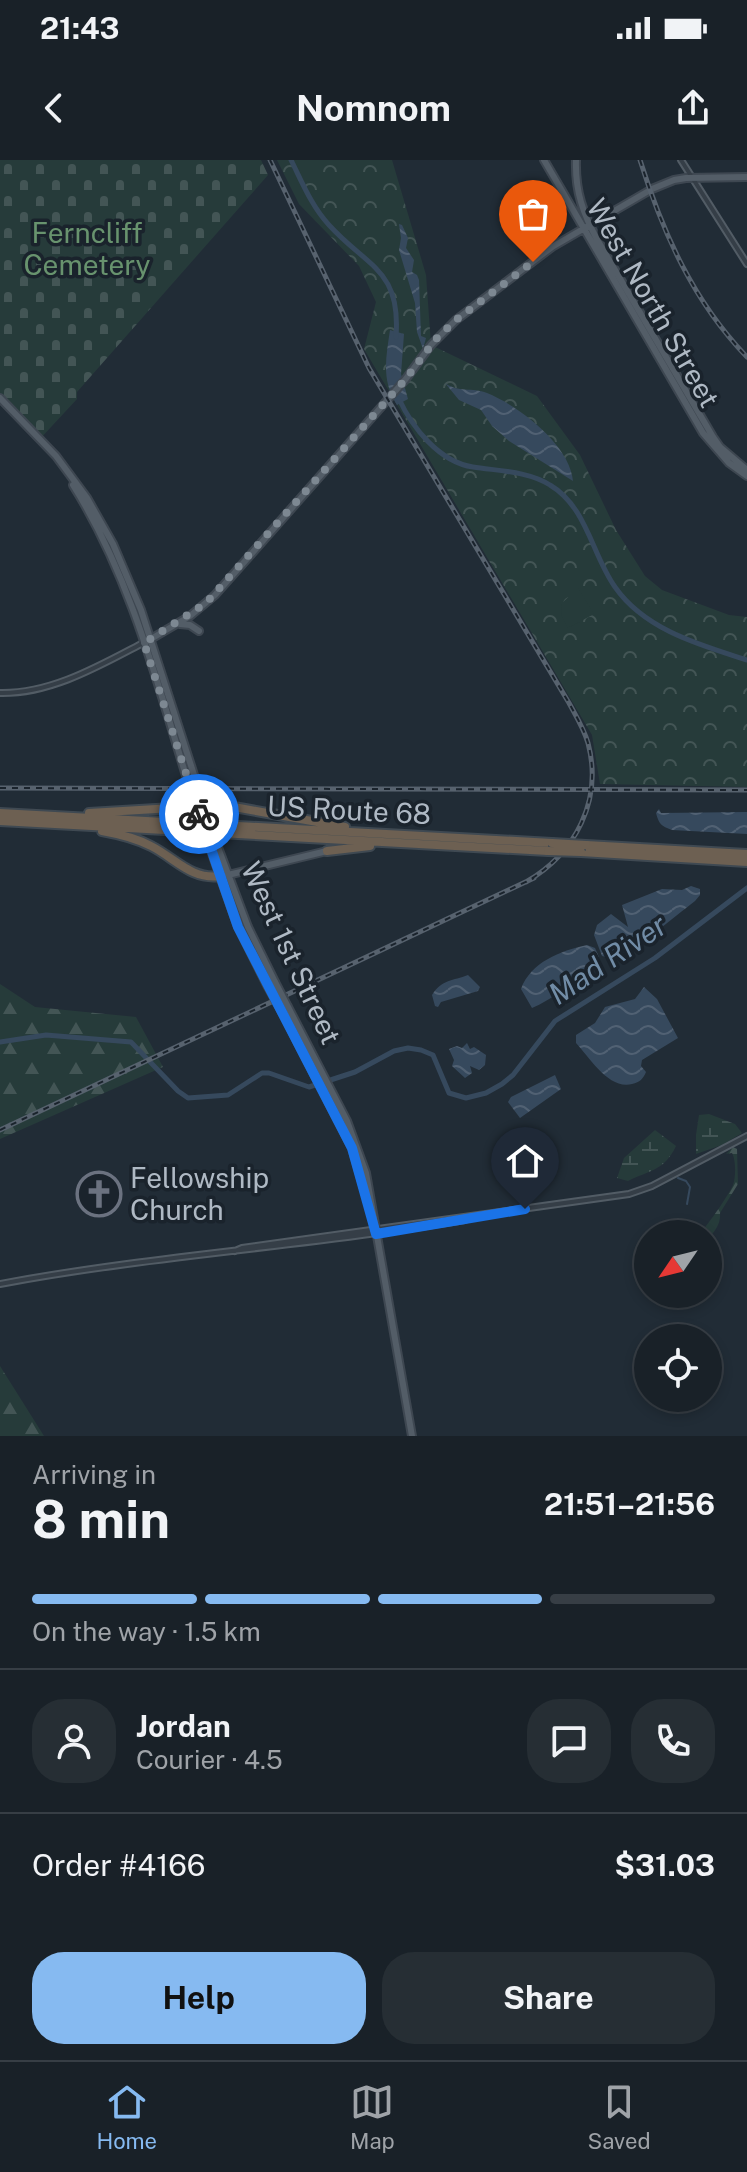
<!DOCTYPE html>
<html lang="en">
<head>
<meta charset="utf-8">
<style>
	body { margin:0; font-family:"Public Sans",sans-serif; background:#262e34; color:#f1f3f6; height:100vh; display:flex; flex-direction:column; font-size:30px; white-space:nowrap }
	* { box-sizing:border-box; margin:0 }
	p { font-size:26px; color:#9fa3a8 }
	.icon { flex:none; width:44px; height:44px; fill:none; stroke:currentColor; stroke-width:2; stroke-linecap:round; stroke-linejoin:round }
	.map { position:relative; height:1276px; overflow:hidden }
	.panel { display:flex; flex-direction:column; background:#192128; flex:1 }
	.panel>* { flex:none }
	.needle { width:52px; rotate:235deg }
	.controls { position:absolute; left:634px; top:1060px; display:grid; gap:16px }
	.controls a { display:grid; place-items:center; width:88px; height:88px; border-radius:50%; background:#192128; box-shadow:0 4px 12px #0003,0 0 0 2px #373e45; font-size:40px }
	.pin { position:absolute; display:grid; place-items:center; width:68px; height:68px; color:#fff; margin:-82px -34px; border-radius:50% 50% 50% 0; rotate:-45deg; box-shadow:0 0 8px #0007 }
	.pin .icon { rotate:45deg }
	.courier { position:absolute; display:grid; place-items:center; width:80px; height:80px; margin:-40px; border:6px solid #1a73e8; border-radius:50%; background:#fff; color:#222; box-shadow:0 2px 10px #0007 }
	.head em { font-style:normal; font-weight:700 }
	.head div { display:flex; flex-direction:column-reverse }
	.head { display:flex; align-items:center; justify-content:space-between; height:136px; padding:0 32px }
	h1 { font-size:52px; font-weight:700; line-height:60px }
	.bar { display:grid; grid-template-columns:repeat(4,1fr); gap:12px 8px; align-content:center; height:96px; padding:0 32px }
	.bar i { height:10px; border-radius:6px; background:#373e45 }
	.bar .active { background:#86baf1 }
	.bar p { grid-column:span 4 }
	.line { display:flex; align-items:center; gap:20px; padding:0 32px; border-top:2px solid #373e45 }
	.line div { flex:1 }
	.round { display:grid; place-items:center; flex:none; width:84px; height:84px; border-radius:32px; background:#262e34 }
	.button { display:flex; gap:16px; margin-top:auto; padding:16px 32px }
	.button a { flex:1; height:92px; border-radius:32px; background:#86baf1; color:#111; font-size:32px; font-weight:700; line-height:92px; text-align:center }
	.button a+a { background:#262e34; color:#f1f3f6 }
	.status { display:flex; justify-content:space-between; align-items:center; height:56px; padding:0 40px; background:#192128; direction:ltr }
	.status svg { height:22px; fill:currentColor }
	header { display:flex; justify-content:space-between; align-items:center; height:104px; padding:0 32px; background:#192128; font-size:36px; font-weight:700 }
	.dock { display:flex; justify-content:space-around; align-items:center; height:112px; border-top:2px solid #373e45; background:#192128; font-size:22px; color:#9fa3a8 }
	.dock a { display:grid; justify-items:center; gap:4px }
	.dock .active { color:#86baf1 }
	.map>svg:first-child { display:block }
</style>
</head>
<body>
<div class="status"><b>21:43</b><svg viewBox="0 0 49 12"><path d="M0 12V9h3v3zM5 12V6h3v6zM10 12V3h3v9zM15 12V0h3v12zM26 1h20v11H26zM47 4h2v5h-2z"/></svg></div>
<header><svg class="icon" aria-label="back" viewBox="0 0 24 24"><path d="M15 5l-7 7 7 7"/></svg>Nomnom<svg class="icon" aria-label="share" viewBox="0 0 24 24"><path d="M12 15V3M7 8l5-5 5 5M5 13v7h14v-7"/></svg></header>
<div class="map">
<svg width="747" height="1276" viewBox="0 0 747 1276">
	<defs>
		<pattern id="forest-firs" width="22" height="20" patternUnits="userSpaceOnUse" patternTransform="scale(2)"><rect width="22" height="20" fill="#263b3a"/><path d="M5 1l3.5 6h-7zM16 11l3.5 6h-7z" fill="#435555"/></pattern>
		<pattern id="wetland-marsh" width="20" height="14" patternUnits="userSpaceOnUse" patternTransform="scale(2)"><rect width="20" height="14" fill="#263b3a"/><path d="M1 5h8M5 5V1M11 12h8M15 12V8" fill="none" stroke="#435555"/></pattern>
		<pattern id="cemetery-stones" width="16" height="16" patternUnits="userSpaceOnUse" patternTransform="scale(2)"><rect width="16" height="16" fill="#263b3a"/><path d="M2 7V4a2 2 0 0 1 4 0v3zM10 15v-3a2 2 0 0 1 4 0v3z" fill="#435555"/></pattern>
		<pattern id="park-crowns" width="20" height="18" patternUnits="userSpaceOnUse" patternTransform="scale(2)"><rect width="20" height="18" fill="#263b3a"/><path d="M2 6a3 3 0 1 1 6 0M12 15a3 3 0 1 1 6 0" fill="none" stroke="#435555"/></pattern>
		<pattern id="water-waves" width="16" height="10" patternUnits="userSpaceOnUse" patternTransform="scale(2)"><rect width="16" height="10" fill="#36495d"/><path d="M0 5q4-4 8 0t8 0" fill="none" stroke="#516173"/></pattern>
	</defs>
	<rect width="100%" height="100%" fill="#212c36"/>
	<path fill="url(#forest-firs)" d="M0,824l35,23 101,10 27,50 -163,72z
		M733,987l4,2 1,35 -18,29c1,10 -5,19 -12,25v-4h-40l3,-10 5,-4 25,12c7,-7 29,-39 32,-47 3,-8 3,-25 -1,-32l-6,1z
		M0,1206l44,70h-44z"/>
	<path fill="url(#wetland-marsh)" d="M709,954l26,10 7,9 -20,12 -26,9v-19l3,-20z
		M655,970l21,16c-12,25 -26,24 -48,35l-11,-3 7,-20z"/>
	<path fill="url(#cemetery-stones)" d="M0,0h261l7,15 -191,217v7l-38,41 -39,-42z"/>
	<path fill="url(#park-crowns)" d="M277,0h115l34,115 5,70 106,51 43,59 36,75 29,46 17,14 67,25 18,2v170l-147,-3 -8,-49 -228,-386 12,-47 -17,-36 -60,-62z"/>
	<path fill="#263b3a" d="M578,428l16,26 -26,14 -6,-11 -1,-13z"/>
	<path fill="url(#water-waves)" d="M399,64l3,1 6,13 -2,10 8,12 -2,12 5,3 2,5 2,56 5,2 -3,11 -6,-17 -2,-29 -16,-53 2,-12z
		M390,170l14,4 -3,40 7,25 -11,6c-16,-25 -11,-47 -7,-75z
		M445,223c13,10 27,4 42,10 32,13 83,52 86,88l-64,-40 -17,-15 -11,-16 -22,-10z
		M659,649l2,4 86,-1v22l-75,-4c-11,-4 -13,-6 -16,-17z
		M691,726l9,3v6l-5,6c-20,15 -71,61 -93,55l-8,-21 3,-10 14,-11 17,13 -6,-22 40,-16 20,1z
		M587,785l8,3 4,9c-6,15 -51,45 -67,51l-11,-19c10,-27 39,-38 66,-44z
		M468,815l12,12 -2,4 -37,11 -3,5 -3,-1 -3,-11c10,-16 21,-14 36,-20z
		M644,827l13,12 21,39 -36,22 -1,6 5,6c-3,7 -6,10 -14,12 -23,6 -42,-26 -56,-41v-8l19,-12 10,-16 30,-8z
		M467,883l3,6 4,-2 12,8 -1,10 -6,5 -9,-4 2,7 -7,5 -13,-12 2,-6 -5,-11 8,-3 5,2z
		M555,915l6,14 -41,29 -12,-16 3,-5z"/>
	<g fill="none" stroke-linecap="round" stroke-linejoin="round">
		<path stroke="#36495d" stroke-width="2" d="M678,1018l8,3 4,6 -3,17"/>
		<path stroke="#36495d" stroke-width="5" d="M291,0c11,22 21,47 38,65 39,43 72,44 67,112
			M399,239c13,28 40,63 74,68 25,4 55,4 77,18 37,22 42,70 65,102 30,43 85,58 132,73
			M0,882l46,-7 85,7 47,49 10,7 40,-3 34,-22h7l40,14 46,-15 39,-21 14,-3 13,2 12,5 16,38 17,5 20,-5 16,-9 11,-9 42,-54 100,-63 92,-70"/>
		<g stroke="#525c65" stroke-width="8">
			<path id="minor" d="M681,0l66,104
				M0,533c51,1 99,-27 143,-50
				M235,1091l7,-3 387,-54 23,-8 95,-50
				M0,1124c154,-29 311,-38 465,-64l5,-3"/>
		</g>
		<g stroke="#3e4751" stroke-width="10">
			<path id="major" d="M544,0l159,273 26,30 18,13
				M576,0c-1,31 7,54 22,81l115,196 7,10 27,23
				M0,238l56,58 31,42 26,46 28,66 54,168
				M73,325c56,89 83,193 114,294
				M180,464l10,1 9,6
				M144,483l46,-27 25,-21 190,-215 26,-35 25,-25 96,-73 31,-18 69,-40 22,-9 12,-2 61,-1
				M208,682l30,85 29,58
				M216,682l32,85 27,55
				M228,715l99,-24
				M288,847l59,114 19,52 46,263
				M282,852l70,136 18,61"/>
		</g>
		<g stroke="#3f4952" stroke-width="12">
			<path id="highway" d="M0,653l552,30
				M89,653l134,-8 122,22
				M0,661l548,30
				M102,671c17,3 34,7 49,15 24,12 40,34 69,30
				M586,685l161,9
				M327,691l43,-5
				M581,692l166,10"/>
		</g>
		<use href="#minor" stroke="#353e47" stroke-width="4"/>
		<use href="#major" stroke="#535d67" stroke-width="6"/>
		<use href="#highway" stroke="#6d6052" stroke-width="8"/>
		<g stroke="#57626e" stroke-width="5">
			<path id="rail" d="M270,0l99,208 200,335c7,13 15,26 19,40 15,57 -12,110 -62,139
				M640,0c23,73 53,141 107,197
				M0,628l747,2
				M0,970l534,-252"/>
		</g>
		<use href="#rail" stroke="#1a232c" stroke-width="2" stroke-dasharray="6" stroke-linecap="butt"/>
		<g stroke="#3e4751" stroke-width="10" stroke-linecap="butt">
			<path id="major-bridge" d="M195,618l6,18
				M187,619l6,17
				M199,653l9,29
				M207,654l9,28
				M275,822l13,25
				M267,825l15,27"/>
		</g>
		<g stroke="#3f4952" stroke-width="12" stroke-linecap="butt">
			<path id="highway-bridge" d="M552,683l34,2
				M548,691l33,1"/>
		</g>
		<use href="#major-bridge" stroke="#535d67" stroke-width="6"/>
		<use href="#highway-bridge" stroke="#6d6052" stroke-width="8"/>
	</g>
	<g fill="none" stroke-linecap="round" stroke-linejoin="round">
		<path stroke="#7d8892" stroke-width="8" stroke-dasharray="0 14.4" d="M199,654l-55,-171 62,-40 199,-223 31,-41 20,-19 77,-58"/>
		<path stroke="#1a73e8" stroke-width="10" d="M199,654l39,113 114,221 24,86 149,-25"/>
	</g>
	<defs>
		<g id="church-ring" transform="scale(2.3)"><circle r="9.5" fill="#1a232c" stroke="#6b7280" stroke-width="1.5"/><path d="M-1.2-6h2.4v3.5h3.3v2.4h-3.3V6h-2.4V-.1h-3.3v-2.4h3.3Z" fill="#6b7280"/></g>
	</defs>
	<g fill-rule="evenodd">
		<use href="#church-ring" x="99" y="1034"/>
	</g>
	<g text-anchor="middle" stroke-width="7" stroke-linejoin="round" paint-order="stroke">
		<g font-size="28" fill="#68936e" stroke="#1a232c">
			<text x="87" y="83">Ferncliff<tspan x="87" dy="32">Cemetery</tspan></text>
		</g>
		<g font-size="28" fill="#afb9c4" stroke="#1a232c">
			<text transform="translate(653 143) rotate(60)" y="10">West North Street</text>
			<text transform="translate(349 650) rotate(3)" y="10">US Route 68</text>
			<text transform="translate(291 793) rotate(65)" y="10">West 1st Street</text>
		</g>
		<g font-size="28" fill="#afb9c4" stroke="#1a232c" text-anchor="start">
			<text x="130" y="1028">Fellowship<tspan x="130" dy="32">Church</tspan></text>
		</g>
		<g font-size="30" font-style="italic" fill="#718ca6" stroke="#1a232c">
			<text transform="translate(608 800) rotate(-34)" y="10">Mad River</text>
		</g>
	</g>
</svg>
<div class="controls">
<a><svg class="needle" viewBox="-14 -14 28 28"><path d="M0-13l5 13h-10z" fill="#e53935"/><path d="M0 13l5-13h-10z" fill="#9fa3a8"/></svg></a>
<a><svg class="icon" aria-label="locate" viewBox="0 0 24 24"><circle cx="12" cy="12" r="6"/><path d="M12 2v4M12 18v4M2 12h4M18 12h4"/></svg></a>
</div>
<div class="pin" style="left:533px;top:102px;background:#ea580c"><svg class="icon" aria-label="bag" viewBox="0 0 24 24"><path d="M5 8h14l-1 12H6zM9 8a3 3 0 0 1 6 0"/></svg></div>
<div class="pin" style="left:525px;top:1049px;background:#1f2937"><svg class="icon" aria-label="home" viewBox="0 0 24 24"><path d="M3 11l9-7 9 7M6 9v11h12V9"/></svg></div>
<div class="courier" style="left:199px;top:654px"><svg class="icon" aria-label="bike" viewBox="0 0 24 24"><circle cx="6" cy="16" r="4"/><circle cx="18" cy="16" r="4"/><path d="M6 16l4-8h5l3 8M10 8l3 8H6M13 5h3"/></svg></div>
</div>
<section class="panel">
<div class="head"><div><h1>8 min</h1><p>Arriving in</p></div><em>21:51–21:56</em></div>
<div class="bar"><i class="active"></i><i class="active"></i><i class="active"></i><i></i><p>On the way · 1.5 km</p></div>
<div class="line" style="height:144px"><a class="round"><svg class="icon" aria-label="person" viewBox="0 0 24 24"><circle cx="12" cy="8" r="4"/><path d="M4 21q1-7 8-7t8 7"/></svg></a><div><b>Jordan</b><p>Courier · 4.5</p></div><a class="round"><svg class="icon" aria-label="chat" viewBox="0 0 24 24"><path d="M4 5h16v11H9l-5 4z"/></svg></a><a class="round"><svg class="icon" aria-label="phone" viewBox="0 0 24 24"><path d="M5 4h4l2 5-3 2q2 4 5 5l2-3 5 2v4C11 20 4 13 5 4z"/></svg></a></div>
<div class="line" style="height:104px"><div>Order #4166</div><b>$31.03</b></div>
<div class="button"><a>Help</a><a>Share</a></div>
</section>
<nav class="dock">
<a class="active"><svg class="icon" aria-label="home" viewBox="0 0 24 24"><path d="M3 11l9-7 9 7M6 9v11h12V9"/></svg>Home</a>
<a><svg class="icon" aria-label="map" viewBox="0 0 24 24"><path d="M3 6l6-2 6 2 6-2v14l-6 2-6-2-6 2zM9 4v14M15 6v14"/></svg>Map</a>
<a><svg class="icon" aria-label="saved" viewBox="0 0 24 24"><path d="M7 4h10v16l-5-4-5 4z"/></svg>Saved</a>
</nav>
</body>
</html>
